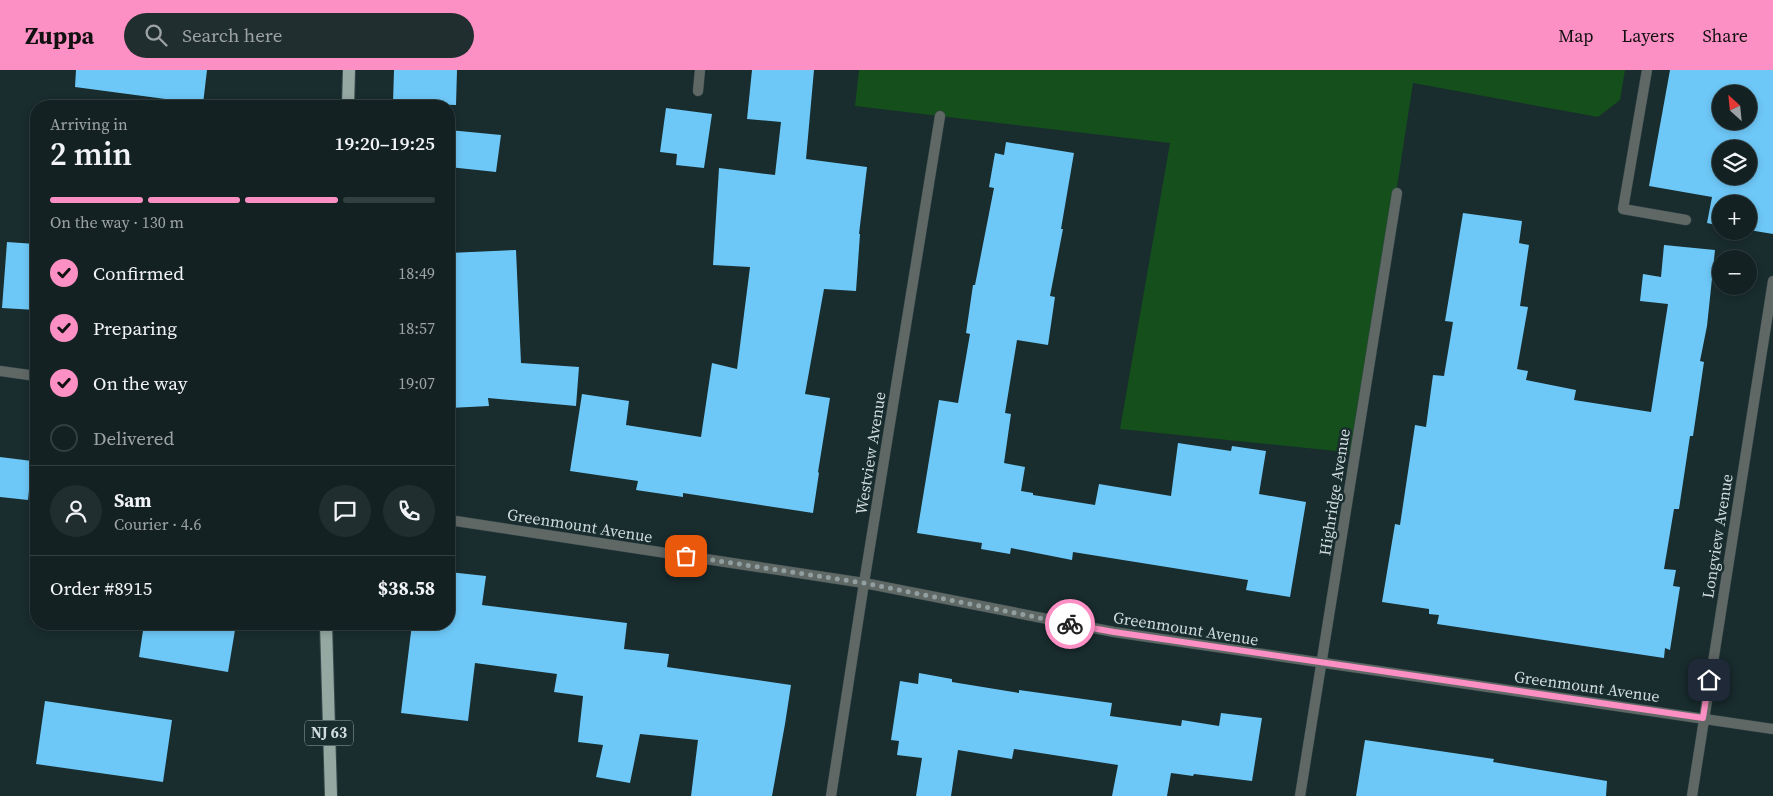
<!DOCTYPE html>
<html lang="en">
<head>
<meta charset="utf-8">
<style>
	body { margin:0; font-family:"Source Serif 4",serif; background:#202e2f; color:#f1f3f6; height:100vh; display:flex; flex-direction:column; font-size:19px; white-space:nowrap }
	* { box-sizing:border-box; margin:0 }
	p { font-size:16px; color:#9da3a5 }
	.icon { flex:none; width:28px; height:28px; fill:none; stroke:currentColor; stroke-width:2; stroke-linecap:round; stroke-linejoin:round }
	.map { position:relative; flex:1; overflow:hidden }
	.side { position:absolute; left:30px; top:30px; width:425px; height:530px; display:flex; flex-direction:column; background:#132122; border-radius:20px; box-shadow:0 2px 8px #0003,0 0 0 1px #323e40 }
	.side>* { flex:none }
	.needle { width:32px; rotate:333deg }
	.tools { position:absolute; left:1712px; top:15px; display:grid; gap:10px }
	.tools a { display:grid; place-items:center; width:45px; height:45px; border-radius:50%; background:#132122; box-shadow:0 2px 8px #0003,0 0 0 1px #323e40; font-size:25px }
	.pin { position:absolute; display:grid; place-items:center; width:42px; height:42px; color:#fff; margin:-21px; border-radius:10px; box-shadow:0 2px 8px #0006 }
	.courier { position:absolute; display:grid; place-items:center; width:50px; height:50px; margin:-25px; border:4px solid #fc8fc3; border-radius:50%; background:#fff; color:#222; box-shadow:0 1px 6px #0007 }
	.headline em { font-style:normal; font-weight:600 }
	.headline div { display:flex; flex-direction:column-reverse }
	.headline { display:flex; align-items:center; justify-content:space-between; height:85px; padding:0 20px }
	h1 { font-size:32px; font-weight:600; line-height:38px }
	.bar { display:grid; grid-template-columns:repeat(4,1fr); gap:8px 5px; align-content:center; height:60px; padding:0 20px }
	.bar i { height:6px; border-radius:4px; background:#323e40 }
	.bar .current { background:#fc8fc3 }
	.bar p { grid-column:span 4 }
	.line { display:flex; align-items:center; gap:12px; padding:0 20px; border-top:1px solid #323e40 }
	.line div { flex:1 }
	.round { display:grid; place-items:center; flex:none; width:52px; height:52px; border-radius:26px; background:#202e2f }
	ol { padding:0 20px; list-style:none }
	li { display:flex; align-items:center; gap:15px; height:55px }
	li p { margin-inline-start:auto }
	li .icon { padding:5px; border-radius:50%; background:#fc8fc3; color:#111; stroke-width:4 }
	li:last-child { color:#9da3a5 }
	li i { width:28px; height:28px; border:2px solid #323e40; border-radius:50% }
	header { display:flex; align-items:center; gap:30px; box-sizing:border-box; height:70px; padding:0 25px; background:#fc8fc3; color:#111 }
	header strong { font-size:24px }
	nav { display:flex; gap:28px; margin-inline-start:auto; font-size:18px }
	.search { width:350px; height:45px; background:#202e2f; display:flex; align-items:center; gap:12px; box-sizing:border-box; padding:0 18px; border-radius:28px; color:#9da3a5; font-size:19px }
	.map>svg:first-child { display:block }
</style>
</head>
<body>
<header>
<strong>Zuppa</strong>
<div class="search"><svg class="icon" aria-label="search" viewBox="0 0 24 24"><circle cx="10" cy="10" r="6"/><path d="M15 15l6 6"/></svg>Search here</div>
<nav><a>Map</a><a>Layers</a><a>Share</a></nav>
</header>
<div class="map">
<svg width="1773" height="726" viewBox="0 0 1773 726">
	<rect width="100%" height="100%" fill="#192c2e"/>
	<path fill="#154f1c" d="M859,0h766l-5,30 -22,17 -185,-34 -57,370 -236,-24 50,-286 -315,-37z"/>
	<path fill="#6ec8f7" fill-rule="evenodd" d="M76,0h131l-4,34 -128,-17z
		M394,0h63l-1,35 -63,-2z
		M752,0h62l-8,89 61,8 -8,67h1l-4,57 -32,-2 -19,105 25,4 -12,74 1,1 -6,40 -130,-20v4l-47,-7 2,-9 -68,-10 12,-77 47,7 -3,24 75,12 11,-74 25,6 13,-102 -37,-2 6,-97 56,7 6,-53 -34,-3z
		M1670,0h103v164l-24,-4v-26h-28v22l-14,-3 5,-26 -63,-11zM1721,24h28v27h-28zM1721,79h28v27h-28z
		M666,38l46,6 -8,54 -28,-3 1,-11 -17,-2z
		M449,60l52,5 -5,37 -47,-5z
		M1006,72l68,11 -13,76h2l-13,67 5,1 -7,48 -31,-5 -12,73 6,1 -7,49 21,4 -4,24 12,2v2l62,10 4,-21 72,12 7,-53 53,8 1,-5 34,5 -7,43 47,8 -16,95 -44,-7 2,-10 -175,-28 -1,8 -61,-12 -1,6 -29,-5 1,-6 -65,-10 22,-133 19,3 12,-69 -4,-1 7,-48h2l19,-97 -5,-1 6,-34 9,2z
		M1463,143l59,8 -3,22 10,2 -9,61 8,1 -11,62 11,2 -2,9 50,10 -2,10 77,12 17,-108 -28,-3 3,-27 18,3 3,-32 51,5 -8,76 -7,35 4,1 -11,74h-3l-11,73h-5l-10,60 12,1 -3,16 7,1 -10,63 -5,-2 -1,10 -227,-34 2,-9 -10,-1v-5l-47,-7 13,-78 5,1 15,-100 11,2 7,-52 11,1 9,-54 -8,-1z
		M7,172l29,2v66l-34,-2z
		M516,180l5,113 58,4 -3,39 -88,-8 1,8 -40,2v-155z
		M0,387l32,4 -4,39 -28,-3z
		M449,502l37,4 -4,29 145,18 -3,26 45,5 -2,13 124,18 -6,39 -13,72h-81l7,-56 -58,-6 -10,49 -34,-6 7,-32 -25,-3 5,-46 -29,-4 3,-18 -82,-11 -7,58 -67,-8 11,-89h37z
		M144,554h92l-8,48 -89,-15z
		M919,603l33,6v3l67,11v-3l93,13 -2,13 71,10 1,-6 37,6 2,-13 41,5 -10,63 -58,-7 -1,2 -22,-3 -4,23h-55l6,-31 -104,-16 -2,10 -54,-9 -7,46h-35l6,-38 -25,-3 2,-14 -8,-1 9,-59 18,3z
		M45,631l127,19 -9,62 -127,-18z
		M1365,670l129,19 -1,3 114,19 -1,15h-250z"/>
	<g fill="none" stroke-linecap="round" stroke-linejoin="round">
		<g stroke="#36484a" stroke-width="11">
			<path id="service" d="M1647,0l-24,139 63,11"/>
		</g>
		<g stroke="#36484a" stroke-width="11">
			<path id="minor" d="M698,21l2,-21
				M0,301l36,5
				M449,450l415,63 250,49 659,97
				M831,726l33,-213 76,-467
				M1300,726l97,-603
				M1692,726l81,-515"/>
		</g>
		<g stroke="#36484a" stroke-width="14">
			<path id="primary" d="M348,36l1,-36
				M326,554l5,172"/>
		</g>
		<use href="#service" stroke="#606865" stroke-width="10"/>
		<use href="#minor" stroke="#606865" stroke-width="10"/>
		<use href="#primary" stroke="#96a8a2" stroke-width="12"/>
	</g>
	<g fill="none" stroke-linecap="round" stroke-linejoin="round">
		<path stroke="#909ea0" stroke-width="5" stroke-dasharray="0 9" d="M686,486l178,27 206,41"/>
		<path stroke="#fc8fc3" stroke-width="6" d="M1070,554l44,8 589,86 6,-38"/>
	</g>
	<g text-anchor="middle" stroke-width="5" stroke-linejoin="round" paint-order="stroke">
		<rect fill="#192c2e" stroke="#99a7a8" stroke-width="1" x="305" y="650.5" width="48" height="25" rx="4"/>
		<g font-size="15" font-weight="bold" fill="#d0dcdd">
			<text x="329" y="668">NJ 63</text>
		</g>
		<g font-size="16" fill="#d0dcdd" stroke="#192c2e">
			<text transform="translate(870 383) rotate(-81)" y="6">Westview Avenue</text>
			<text transform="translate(1334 422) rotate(-81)" y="6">Highridge Avenue</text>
			<text transform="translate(580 455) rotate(9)" y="6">Greenmount Avenue</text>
			<text transform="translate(1717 466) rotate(-81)" y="6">Longview Avenue</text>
			<text transform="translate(1186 558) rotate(9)" y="6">Greenmount Avenue</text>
			<text transform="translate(1587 616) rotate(8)" y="6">Greenmount Avenue</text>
		</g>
	</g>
</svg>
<div class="tools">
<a><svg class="needle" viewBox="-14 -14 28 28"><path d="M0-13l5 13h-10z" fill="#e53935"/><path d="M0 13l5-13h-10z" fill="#9da3a5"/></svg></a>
<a><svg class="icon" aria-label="layers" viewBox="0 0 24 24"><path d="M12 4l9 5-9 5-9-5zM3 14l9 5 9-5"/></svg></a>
<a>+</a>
<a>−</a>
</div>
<div class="pin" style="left:686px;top:486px;background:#ea580c"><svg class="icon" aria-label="bag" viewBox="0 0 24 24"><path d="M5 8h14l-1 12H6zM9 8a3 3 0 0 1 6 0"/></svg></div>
<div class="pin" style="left:1709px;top:610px;background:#1f2937"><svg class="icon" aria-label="home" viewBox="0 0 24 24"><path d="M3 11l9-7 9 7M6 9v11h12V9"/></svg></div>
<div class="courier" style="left:1070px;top:554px"><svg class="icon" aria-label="bike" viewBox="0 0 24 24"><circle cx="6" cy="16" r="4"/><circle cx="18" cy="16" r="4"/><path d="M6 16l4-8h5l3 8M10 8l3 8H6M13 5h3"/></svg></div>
<section class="side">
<div class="headline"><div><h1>2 min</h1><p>Arriving in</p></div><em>19:20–19:25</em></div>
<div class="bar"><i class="current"></i><i class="current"></i><i class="current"></i><i></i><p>On the way · 130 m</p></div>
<ol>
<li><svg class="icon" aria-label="check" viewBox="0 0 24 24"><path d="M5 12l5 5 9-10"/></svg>Confirmed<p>18:49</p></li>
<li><svg class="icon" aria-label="check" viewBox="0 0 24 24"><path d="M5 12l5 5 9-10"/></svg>Preparing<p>18:57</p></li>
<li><svg class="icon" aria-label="check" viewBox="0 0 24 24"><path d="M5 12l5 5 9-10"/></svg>On the way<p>19:07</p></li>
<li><i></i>Delivered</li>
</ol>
<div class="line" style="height:90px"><a class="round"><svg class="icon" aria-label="person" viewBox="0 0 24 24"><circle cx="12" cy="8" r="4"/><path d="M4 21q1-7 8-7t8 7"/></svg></a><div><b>Sam</b><p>Courier · 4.6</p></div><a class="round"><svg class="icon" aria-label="chat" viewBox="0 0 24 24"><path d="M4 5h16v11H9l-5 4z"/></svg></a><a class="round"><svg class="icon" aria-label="phone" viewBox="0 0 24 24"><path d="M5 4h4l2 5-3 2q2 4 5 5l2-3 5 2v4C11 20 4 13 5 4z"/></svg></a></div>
<div class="line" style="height:65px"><div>Order #8915</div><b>$38.58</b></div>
</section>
</div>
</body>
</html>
